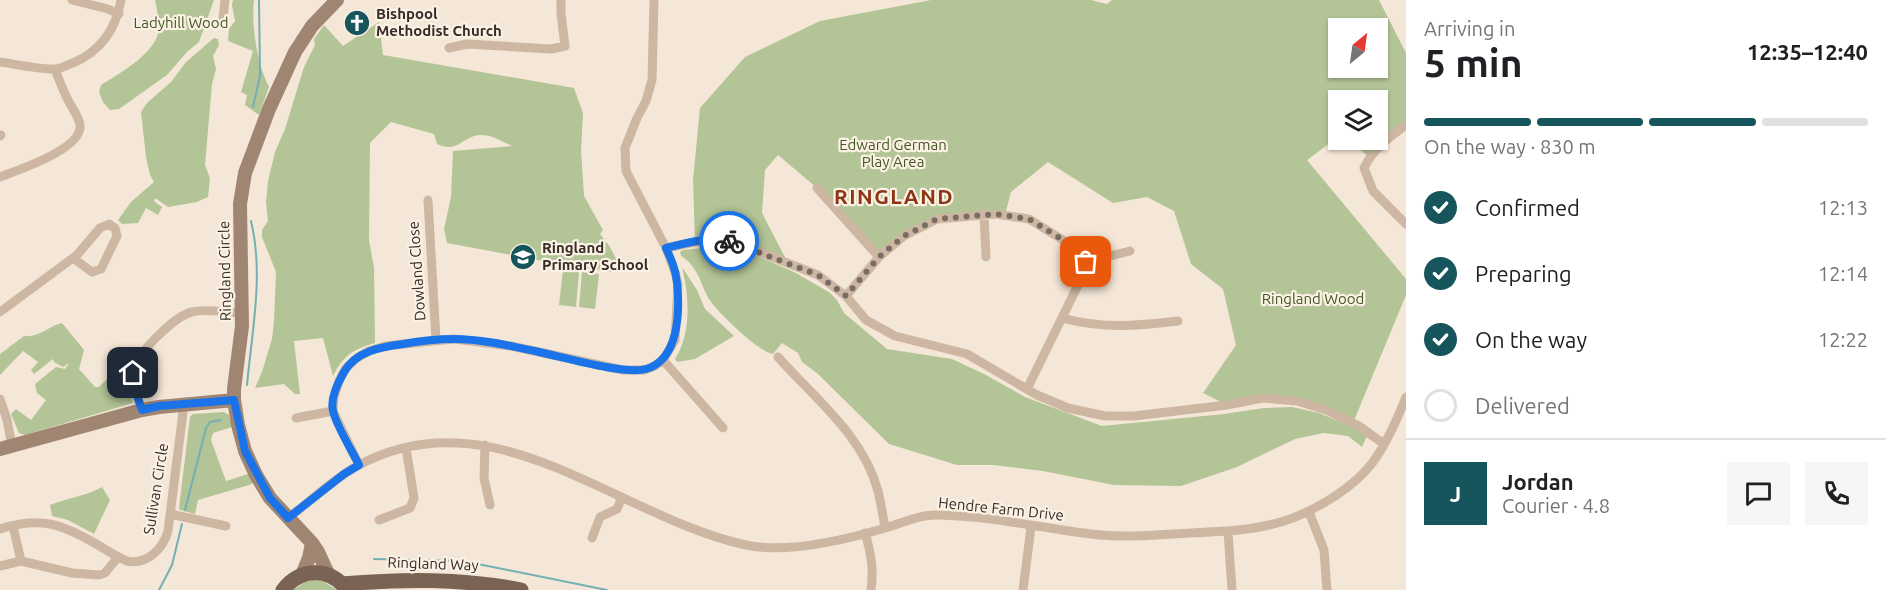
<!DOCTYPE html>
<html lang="en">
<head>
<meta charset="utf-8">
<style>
	body { margin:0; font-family:Ubuntu,sans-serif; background:#f6f6f6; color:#202124; height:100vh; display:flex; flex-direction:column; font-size:22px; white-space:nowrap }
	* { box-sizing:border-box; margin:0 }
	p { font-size:20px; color:#757577 }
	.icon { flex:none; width:33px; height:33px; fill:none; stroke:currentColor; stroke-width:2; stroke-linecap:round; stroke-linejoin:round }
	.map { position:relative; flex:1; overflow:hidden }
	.drawer { display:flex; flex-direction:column; background:#fff; width:480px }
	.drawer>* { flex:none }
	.needle { width:39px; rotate:29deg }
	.tools { position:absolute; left:1328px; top:18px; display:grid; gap:12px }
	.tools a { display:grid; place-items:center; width:60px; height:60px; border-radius:0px; background:#fff; box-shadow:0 2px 4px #0004; font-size:30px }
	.pin { position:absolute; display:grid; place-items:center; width:51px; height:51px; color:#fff; margin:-26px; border-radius:12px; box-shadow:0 3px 9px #0006 }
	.courier { position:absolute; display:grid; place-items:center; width:60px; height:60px; margin:-30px; border:4px solid #1a73e8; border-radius:50%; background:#fff; color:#222; box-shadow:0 2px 8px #0007 }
	.headline em { font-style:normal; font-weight:700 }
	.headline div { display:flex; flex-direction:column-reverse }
	.headline { display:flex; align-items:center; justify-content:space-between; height:102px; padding:0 18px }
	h1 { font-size:39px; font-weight:700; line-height:45px }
	.bar { display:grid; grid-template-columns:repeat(4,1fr); gap:9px 6px; align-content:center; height:72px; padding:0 18px }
	.bar i { height:8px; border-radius:4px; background:#e0e0e0 }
	.bar .selected { background:#17555c }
	.bar p { grid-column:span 4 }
	.line { display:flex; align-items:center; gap:15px; padding:0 18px; border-top:2px solid #e0e0e0 }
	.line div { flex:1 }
	.round { display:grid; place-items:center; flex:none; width:63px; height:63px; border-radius:0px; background:#f6f6f6 }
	ol { padding:0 18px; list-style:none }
	li { display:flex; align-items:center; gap:18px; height:66px }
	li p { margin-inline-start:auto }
	li .icon { padding:6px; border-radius:50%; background:#17555c; color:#fff; stroke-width:4 }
	li:last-child { color:#757577 }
	li i { width:33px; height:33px; border:3px solid #e0e0e0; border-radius:50% }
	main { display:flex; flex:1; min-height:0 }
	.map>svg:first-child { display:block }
</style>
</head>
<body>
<main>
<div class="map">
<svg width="1406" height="590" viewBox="0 0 1406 590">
	<rect width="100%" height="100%" fill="#f4e7d7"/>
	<path fill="#b3c496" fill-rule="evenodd" d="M155,0h59l-15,42 -12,10 -20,23 -48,34 -9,1 -7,-8 -4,-10 2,-7c18,-11 51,-30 57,-51 2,-9 -1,-25 -3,-34z
		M233,0h21c-3,25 3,64 15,87l-10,28 -14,-10 2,-10 -6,-3 12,-41 -25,-10 1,-12 6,-8 -3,-16z
		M931,0h160l16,4 5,-4h267l27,53v72l-37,32 -21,-17h29v-40h-39v37l-31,23 99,119v16l-53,128 -27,-13 -64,-12 -35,7 -24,-12 33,-48 -13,-56 -32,-25 -17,-53 -27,-14 -34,6 -65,-41 -37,30 -6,23 -68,4 -58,38 -62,-69 -39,-33 -13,15 -3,43 27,52 -65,-26 -29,3 -2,-62 7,-72 45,-51 75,-36zM1338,28h39v40h-39z
		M379,22l4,33 191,33 9,25 -2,38 3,45 19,34 -3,4 10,13 11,21 -9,4 -48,-7 -117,-22 -3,-14 7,-32 2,-46 59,-5c-9,-4 -21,-12 -32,-11 -18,1 -22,19 -43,9l-3,-10 -43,-12 -21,21 -1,97 5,28 1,75c-23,7 -31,12 -42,33l-10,-38 -29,3 6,53h-5l-11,-10 -29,4 7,-16 10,-33 2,-18 2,-49 -14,-35v-7l6,-9 -2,-19 2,-21 7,-29 10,-23 19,-62 11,-22 -1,-6 10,-14 19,21z
		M214,38l4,1 1,6 -6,11 3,13 -4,15 -7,81 5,13 -2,19 -11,5 -29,5 -13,-9 -1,3 8,6 -4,8 -12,-7 -8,15 -16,1 -4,-4 13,-18 23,-20 -4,-7 -4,-18 -5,-45 6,-9 24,-21 15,-20z
		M714,247l39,7 41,18 35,20 8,8 7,13 43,36 65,10 32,15 41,23 77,29 122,-12 40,-6 28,-1 27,6 34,14 14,9 -5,11 -14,-11 -24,-3 -29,6 -58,28 -56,19 -67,-1 -71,-14 -50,-6h-36l-68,-21 -71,-70 -16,-12 -4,-9 -16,-10 -9,11c-13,-1 -57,-43 -64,-55 -9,-16 -11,-33 -28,-43l-1,-4 3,-2z
		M682,267l15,23 8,19 29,27 -39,23 -18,3 -2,-3c17,-27 14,-63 7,-92z
		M563,270l16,2 -3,35 -17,-2z
		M582,272l17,2 -4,35 -16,-2z
		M62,323l22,27 -5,19 16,18h4l13,-13 14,-1 7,30 -108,32 -6,-2 -8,-19 5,-5 15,11 15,-20 -9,-7 -2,-9 21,-17 9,2 4,-6 -6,4 -9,-5 -1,-3 -19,15 -3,-4 7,-8 -15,-11 -23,24v-21l24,-18c15,2 24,-10 38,-13z
		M224,412l5,3 3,12 -19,6 -2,7 15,41 22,-7 5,9 -4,2 -51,15 -3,14 -15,-4 -1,-2 11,-91 3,-3z
		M102,487l8,13 -16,34 -26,-14 -16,-4 -2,-11c18,-7 36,-9 52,-18z
		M314,580l9,1 14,9h-44l12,-8z"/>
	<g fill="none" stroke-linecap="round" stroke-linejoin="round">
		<path stroke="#73afb3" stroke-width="2" d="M253,107l7,-31 -1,-76
			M247,385c5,-55 17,-110 4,-164
			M185,510l21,-82 4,-6 11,-2
			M374,559l89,2 144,29
			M159,590l13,-25 10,-41"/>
		<path stroke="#cdb7a2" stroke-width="9" d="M72,0l36,9 11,5
			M223,19l2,-19
			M449,48l18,-4 84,5 14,-3 -4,-32v-14
			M0,62c14,2 43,8 55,7 6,0 12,-4 18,-6 28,-12 43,-34 48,-63
			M1406,125c-16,12 -33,24 -42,43l9,23 33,33
			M0,136l1,-1
			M0,177c18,-7 83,-28 80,-52 -1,-8 -8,-17 -12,-25 -5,-10 -9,-20 -13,-31
			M817,188l62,69
			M428,200l8,140
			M984,214l2,43
			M666,248l29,-6 29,-3 33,12 61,24 28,21 20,24 29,16 72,18 70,41 31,13 37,8h29l93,-11 35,-7 35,3 29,9 33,16 25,18
			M1086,262l44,-11
			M846,296l33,-39 25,-21 33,-17 59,-5 33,5 47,29 10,14 -4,15 -55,112
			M0,312l77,-57 23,-27 9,-4 6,4 2,8 -16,33 -9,3 -19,-14
			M1062,318c41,11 74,8 116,3
			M778,357c37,42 85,78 100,134 3,12 5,25 7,37
			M663,360l60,68
			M0,399l7,21 5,26
			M142,410c-4,-12 -12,-28 -8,-41 4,-17 41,-53 58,-57 15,-4 35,1 50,1
			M296,418l37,-7
			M485,445l-1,33 6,27
			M359,465l-26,-54 1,-14 5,-16 7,-13 11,-10 12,-7 16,-5 69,-7 57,7 112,24h21l11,-4 8,-6 12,-20 3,-56 -3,-12 -9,-24 -40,-77 -1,-23 12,-30 9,-17 6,-21 2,-80
			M1309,512l15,38 3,40
			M170,514l56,12
			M288,518c23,-17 44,-38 69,-52 136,-75 260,51 389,79 42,9 99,-5 139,-17 18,-5 35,-14 54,-13 51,1 102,13 152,19 33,4 66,1 99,-1 26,-1 53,-2 79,-8 35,-7 82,-34 104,-63 14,-19 24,-42 33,-65
			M379,520l31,-12 4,-10 -8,-50
			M13,526l8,35
			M0,529c42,-13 62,-5 98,16 10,6 19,12 29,16 20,4 36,-12 41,-30l16,-127
			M1228,531l4,59
			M865,533c6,20 9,36 6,57
			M592,538l8,-21 17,-8 5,-12
			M0,566l21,-5 51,12 27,2 6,-2 13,-16
			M1023,590l8,-63"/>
		<path stroke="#a08573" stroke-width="14" d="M0,449l142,-39 17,-3 75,-7
			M328,574l-10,-22 -6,-9 -42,-45 -14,-23 -11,-24 -7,-26 -4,-25v-11l8,-63 -2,-122 5,-31 24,-64 26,-57 17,-26 25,-26
			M302,575l7,-17 3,-15"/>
		<path stroke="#7a6254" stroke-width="15" d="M342,584c60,-5 120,-6 179,6
			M283,590c18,-23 47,-23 64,0"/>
	</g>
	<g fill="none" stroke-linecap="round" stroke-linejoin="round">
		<path stroke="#786d63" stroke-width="6" stroke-dasharray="0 10.8" d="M729,241l89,34 28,21 33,-39 25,-21 33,-17 59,-5 33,5 47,29 10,14"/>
		<path stroke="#1a73e8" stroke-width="8" d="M133,373l2,17 7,20 17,-4 75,-6 11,51 25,47 18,20 56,-44 15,-9c-7,-14 -23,-40 -26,-54 -3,-13 5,-28 11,-39 12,-21 37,-25 59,-28 17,-3 33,-5 50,-5 29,0 58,7 86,13 24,5 86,23 107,17 33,-9 34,-58 31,-86 -1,-13 -6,-24 -11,-35 17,-4 47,-13 63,-7"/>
	</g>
	<defs>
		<g id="church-disc" transform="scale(1.35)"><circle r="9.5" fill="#17555c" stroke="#fbf1e4"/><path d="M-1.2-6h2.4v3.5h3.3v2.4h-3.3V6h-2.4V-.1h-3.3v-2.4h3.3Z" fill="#fff"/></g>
		<g id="school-disc" transform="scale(1.35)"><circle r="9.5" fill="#17555c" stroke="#fbf1e4"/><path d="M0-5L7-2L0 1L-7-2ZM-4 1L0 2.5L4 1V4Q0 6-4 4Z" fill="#fff"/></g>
	</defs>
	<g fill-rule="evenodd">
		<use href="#church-disc" x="357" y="23"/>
		<use href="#school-disc" x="523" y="257"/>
	</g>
	<g text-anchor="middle" stroke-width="4.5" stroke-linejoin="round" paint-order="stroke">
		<g font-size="15" font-weight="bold" fill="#362b25" stroke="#fbf1e4" text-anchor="start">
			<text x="376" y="19">Bishpool<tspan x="376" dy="17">Methodist Church</tspan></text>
			<text x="542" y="253">Ringland<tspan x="542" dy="17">Primary School</tspan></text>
		</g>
		<g font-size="15" fill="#445726" stroke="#fbf1e4">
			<text x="181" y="28">Ladyhill Wood</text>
			<text x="893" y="150">Edward German<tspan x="893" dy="17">Play Area</tspan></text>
			<text x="1313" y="304">Ringland Wood</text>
		</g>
		<g font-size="15" fill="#362b25" stroke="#fbf1e4">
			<text transform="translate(225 271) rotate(-91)" y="5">Ringland Circle</text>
			<text transform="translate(417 271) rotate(-94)" y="5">Dowland Close</text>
			<text transform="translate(156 489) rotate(-81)" y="5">Sullivan Circle</text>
			<text transform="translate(1001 509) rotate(6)" y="5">Hendre Farm Drive</text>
			<text transform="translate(433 564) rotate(2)" y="5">Ringland Way</text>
		</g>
		<g font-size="21" font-weight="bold" letter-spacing="1.5" fill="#8d3616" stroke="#fbf1e4">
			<text x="894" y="204">RINGLAND</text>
		</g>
	</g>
</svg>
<div class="tools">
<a><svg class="needle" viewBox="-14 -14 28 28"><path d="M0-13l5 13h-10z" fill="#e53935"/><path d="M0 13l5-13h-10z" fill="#757577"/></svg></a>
<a><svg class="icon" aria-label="layers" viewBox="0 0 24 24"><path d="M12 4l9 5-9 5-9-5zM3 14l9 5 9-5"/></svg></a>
</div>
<div class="pin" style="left:1086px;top:262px;background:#ea580c"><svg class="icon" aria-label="bag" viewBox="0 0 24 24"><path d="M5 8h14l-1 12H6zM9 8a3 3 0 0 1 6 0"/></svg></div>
<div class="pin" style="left:133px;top:373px;background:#1f2937"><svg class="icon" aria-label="home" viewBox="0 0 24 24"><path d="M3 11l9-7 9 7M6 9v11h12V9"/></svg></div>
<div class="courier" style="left:729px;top:241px"><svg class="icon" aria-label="bike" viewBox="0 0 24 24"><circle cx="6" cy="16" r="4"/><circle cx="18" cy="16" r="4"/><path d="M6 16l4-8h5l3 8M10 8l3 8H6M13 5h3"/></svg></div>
</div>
<section class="drawer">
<div class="headline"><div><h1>5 min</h1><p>Arriving in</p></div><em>12:35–12:40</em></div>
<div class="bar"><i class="selected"></i><i class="selected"></i><i class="selected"></i><i></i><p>On the way · 830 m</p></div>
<ol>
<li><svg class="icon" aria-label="check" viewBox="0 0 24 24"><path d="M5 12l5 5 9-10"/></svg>Confirmed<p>12:13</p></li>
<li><svg class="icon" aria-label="check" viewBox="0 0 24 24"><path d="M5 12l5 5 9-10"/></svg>Preparing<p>12:14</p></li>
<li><svg class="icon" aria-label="check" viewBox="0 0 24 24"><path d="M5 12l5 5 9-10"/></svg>On the way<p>12:22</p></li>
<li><i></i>Delivered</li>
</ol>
<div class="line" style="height:108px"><b class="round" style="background:#17555c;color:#fff">J</b><div><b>Jordan</b><p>Courier · 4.8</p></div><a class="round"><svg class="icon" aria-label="chat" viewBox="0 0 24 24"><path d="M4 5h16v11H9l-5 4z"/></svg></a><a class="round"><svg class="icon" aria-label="phone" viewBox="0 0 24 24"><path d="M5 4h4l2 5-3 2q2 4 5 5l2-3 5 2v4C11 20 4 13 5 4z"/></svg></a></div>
</section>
</main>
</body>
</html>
